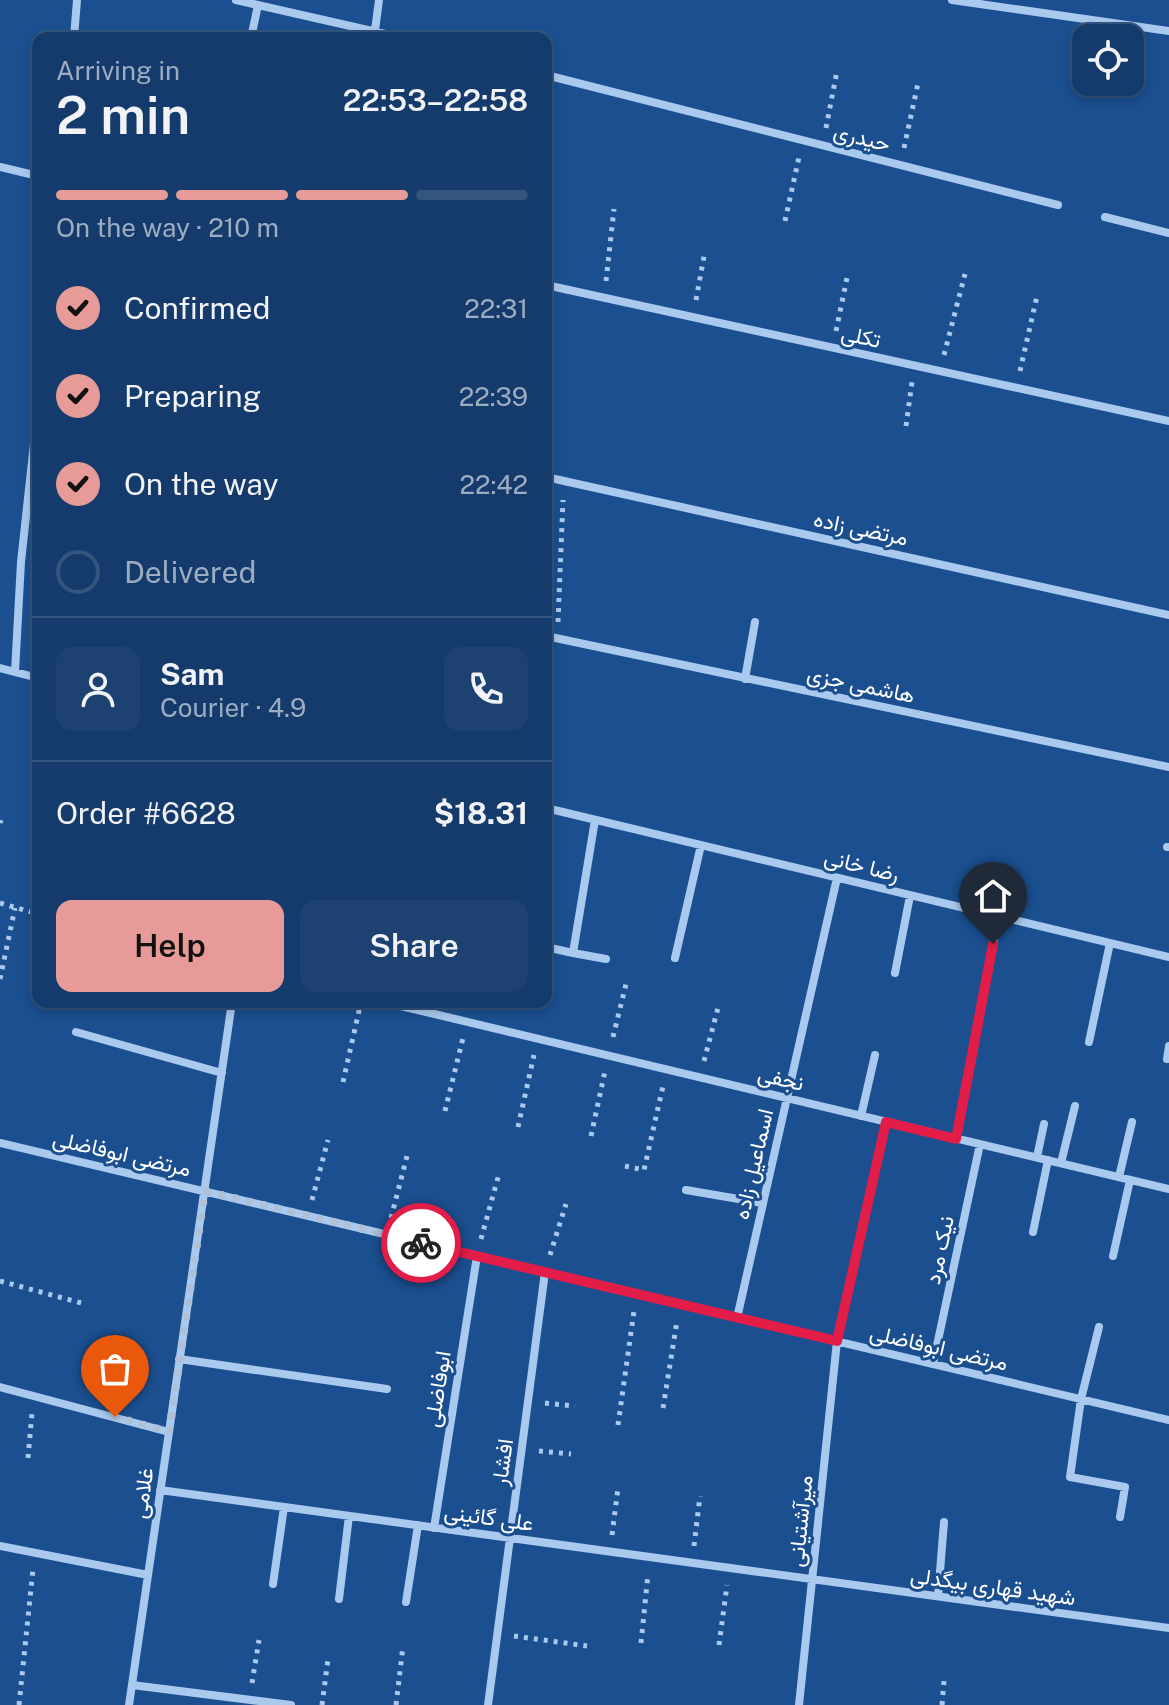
<!DOCTYPE html>
<html lang="en">
<head>
<meta charset="utf-8">
<style>
	body { margin:0; font-family:"Public Sans",Vazirmatn,sans-serif; background:#1d4271; color:#f1f3f6; height:100vh; display:flex; flex-direction:column; font-size:30px; white-space:nowrap }
	* { box-sizing:border-box; margin:0 }
	p { font-size:26px; color:#9dadc1 }
	.icon { flex:none; width:44px; height:44px; fill:none; stroke:currentColor; stroke-width:2; stroke-linecap:round; stroke-linejoin:round }
	.map { position:relative; flex:1; overflow:hidden }
	.drawer { position:absolute; left:32px; top:32px; width:520px; height:976px; display:flex; flex-direction:column; background:#143b6b; border-radius:16px; box-shadow:0 4px 12px #0003,0 0 0 2px #33557e }
	.drawer>* { flex:none }
	.fabs { position:absolute; left:1072px; top:24px; display:grid; gap:16px }
	.fabs a { display:grid; place-items:center; width:72px; height:72px; border-radius:16px; background:#143b6b; box-shadow:0 4px 12px #0003,0 0 0 2px #33557e; font-size:40px }
	.pin { position:absolute; display:grid; place-items:center; width:68px; height:68px; color:#fff; margin:-82px -34px; border-radius:50% 50% 50% 0; rotate:-45deg; box-shadow:0 0 8px #0007 }
	.pin .icon { rotate:45deg }
	.courier { position:absolute; display:grid; place-items:center; width:80px; height:80px; margin:-40px; border:6px solid #e11d48; border-radius:50%; background:#fff; color:#222; box-shadow:0 2px 10px #0007 }
	.overview em { font-style:normal; font-weight:600 }
	.overview div { display:flex; flex-direction:column-reverse }
	.overview { display:flex; align-items:center; justify-content:space-between; height:136px; padding:0 24px }
	h1 { font-size:52px; font-weight:600; line-height:60px }
	.bar { display:grid; grid-template-columns:repeat(4,1fr); gap:12px 8px; align-content:center; height:96px; padding:0 24px }
	.bar i { height:10px; border-radius:6px; background:#33557e }
	.bar .current { background:#e69b98 }
	.bar p { grid-column:span 4 }
	.line { display:flex; align-items:center; gap:20px; padding:0 24px; border-top:2px solid #33557e }
	.line div { flex:1 }
	.round { display:grid; place-items:center; flex:none; width:84px; height:84px; border-radius:16px; background:#1d4271 }
	ol { padding:0 24px; list-style:none }
	li { display:flex; align-items:center; gap:24px; height:88px }
	li p { margin-inline-start:auto }
	li .icon { padding:8px; border-radius:50%; background:#e69b98; color:#111; stroke-width:4 }
	li:last-child { color:#9dadc1 }
	li i { width:44px; height:44px; border:4px solid #33557e; border-radius:50% }
	.button { display:flex; gap:16px; margin-top:auto; padding:16px 24px }
	.button a { flex:1; height:92px; border-radius:16px; background:#e69b98; color:#111; font-size:32px; font-weight:600; line-height:92px; text-align:center }
	.button a+a { background:#1d4271; color:#f1f3f6 }
	.map>svg:first-child { display:block }
</style>
</head>
<body>
<div class="map">
<svg width="1169" height="1705" viewBox="0 0 1169 1705">
	<rect width="100%" height="100%" fill="#1b4f8f"/>
	<g fill="none" stroke-linecap="round" stroke-linejoin="round">
		<path stroke="#a9c9ee" stroke-width="5" stroke-dasharray="4 6" stroke-linecap="butt" d="M826,128l11,-57
			M904,148l14,-65
			M785,221l14,-64
			M606,281l8,-72
			M696,300l9,-49
			M836,331l11,-53
			M944,355l21,-81
			M1020,371l17,-75
			M906,426l6,-44
			M558,622l5,-122
			M0,823l1,-3
			M0,903l38,11
			M0,979l15,-71
			M613,1037l13,-53
			M704,1061l15,-57
			M343,1082l18,-80
			M445,1111l18,-73
			M518,1127l16,-72
			M591,1136l14,-65
			M625,1166l19,4 19,-84
			M312,1200l16,-60
			M391,1218l16,-62
			M481,1239l18,-65
			M550,1255l16,-51
			M0,1281l85,23
			M545,1403l30,3
			M663,1408l14,-87
			M618,1425l16,-114
			M539,1451l32,3
			M28,1458l4,-45
			M612,1535l6,-47
			M694,1546l6,-50
			M514,1636l73,10
			M641,1643l7,-69
			M719,1645l8,-60
			M252,1683l7,-43
			M19,1705l14,-136
			M322,1705l6,-46
			M396,1705l7,-59
			M942,1705l2,-24"/>
		<path stroke="#a9c9ee" stroke-width="8" d="M236,0l167,38
			M952,0l217,31
			M74,38l3,-38
			M251,38l7,-33
			M374,38l5,-38
			M546,75l512,130
			M0,167l38,9
			M1105,217l64,16
			M546,285l623,136
			M546,477l623,138
			M546,636l623,131
			M0,668l38,10
			M15,672l6,-110 17,-155
			M745,679l10,-57
			M546,808l623,149
			M1167,847h2
			M546,947l27,6 22,-133
			M573,953l33,6
			M675,958l26,-113
			M895,973l15,-77
			M384,1002l785,187
			M76,1032l146,41
			M1089,1042l21,-99
			M1167,1059l2,-13
			M861,1116l14,-61
			M956,1139l42,-222
			M0,1143l1169,277
			M1037,1157l7,-33
			M1061,1163l14,-57
			M1119,1177l13,-55
			M686,1190l76,13
			M1033,1232l15,-72
			M1113,1256l17,-76
			M737,1318l100,-440
			M1099,1327l-18,72 -11,78 55,10 -5,30
			M179,1359l208,30
			M933,1364l47,-220
			M0,1387l169,45
			M160,1490l1009,138
			M434,1528l43,-272
			M0,1546l148,29
			M273,1584l11,-77
			M938,1596l6,-74
			M339,1599l10,-83
			M406,1602l12,-77
			M132,1685l159,20
			M129,1705l103,-703
			M488,1705l57,-433
			M799,1705l38,-364 49,-219"/>
	</g>
	<g fill="none" stroke-linecap="round" stroke-linejoin="round">
		<path stroke="#afc1d8" stroke-width="8" stroke-dasharray="0 14.4" d="M115,1417l54,15 36,-241 216,52"/>
		<path stroke="#e11d48" stroke-width="10" d="M421,1243l416,98 49,-219 70,17 37,-195"/>
	</g>
	<g text-anchor="middle" stroke-width="6" stroke-linejoin="round" paint-order="stroke">
		<g font-size="22" fill="#fff" stroke="#1b4f8f">
			<text transform="translate(862 137) rotate(14)" y="8">حیدری</text>
			<text transform="translate(861 336) rotate(12)" y="8">تکلی</text>
			<text transform="translate(861 528) rotate(12)" y="8">مرتضی زاده</text>
			<text transform="translate(861 684) rotate(12)" y="8">هاشمی جزی</text>
			<text transform="translate(862 865) rotate(14)" y="8">رضا خانی</text>
			<text transform="translate(781 1078) rotate(13)" y="8">نجفی</text>
			<text transform="translate(122 1153) rotate(13)" y="8">مرتضی ابوفاضلی</text>
			<text transform="translate(753 1164) rotate(-77)" y="8">اسماعیل زاده</text>
			<text transform="translate(939 1250) rotate(-78)" y="8">نیک مرد</text>
			<text transform="translate(939 1347) rotate(13)" y="8">مرتضی ابوفاضلی</text>
			<text transform="translate(437 1389) rotate(-81)" y="8">ابوفاضلی</text>
			<text transform="translate(502 1462) rotate(-82)" y="8">افشار</text>
			<text transform="translate(142 1493) rotate(-82)" y="8">غلامی</text>
			<text transform="translate(489 1517) rotate(8)" y="8">علی گائینی</text>
			<text transform="translate(800 1521) rotate(-84)" y="8">میرآشتیانی</text>
			<text transform="translate(993 1586) rotate(8)" y="8">شهید قهاری بیگدلی</text>
		</g>
	</g>
</svg>
<div class="fabs">
<a><svg class="icon" aria-label="locate" viewBox="0 0 24 24"><circle cx="12" cy="12" r="6"/><path d="M12 2v4M12 18v4M2 12h4M18 12h4"/></svg></a>
</div>
<div class="pin" style="left:115px;top:1417px;background:#ea580c"><svg class="icon" aria-label="bag" viewBox="0 0 24 24"><path d="M5 8h14l-1 12H6zM9 8a3 3 0 0 1 6 0"/></svg></div>
<div class="pin" style="left:993px;top:944px;background:#1f2937"><svg class="icon" aria-label="home" viewBox="0 0 24 24"><path d="M3 11l9-7 9 7M6 9v11h12V9"/></svg></div>
<div class="courier" style="left:421px;top:1243px"><svg class="icon" aria-label="bike" viewBox="0 0 24 24"><circle cx="6" cy="16" r="4"/><circle cx="18" cy="16" r="4"/><path d="M6 16l4-8h5l3 8M10 8l3 8H6M13 5h3"/></svg></div>
<section class="drawer">
<div class="overview"><div><h1>2 min</h1><p>Arriving in</p></div><em>22:53–22:58</em></div>
<div class="bar"><i class="current"></i><i class="current"></i><i class="current"></i><i></i><p>On the way · 210 m</p></div>
<ol>
<li><svg class="icon" aria-label="check" viewBox="0 0 24 24"><path d="M5 12l5 5 9-10"/></svg>Confirmed<p>22:31</p></li>
<li><svg class="icon" aria-label="check" viewBox="0 0 24 24"><path d="M5 12l5 5 9-10"/></svg>Preparing<p>22:39</p></li>
<li><svg class="icon" aria-label="check" viewBox="0 0 24 24"><path d="M5 12l5 5 9-10"/></svg>On the way<p>22:42</p></li>
<li><i></i>Delivered</li>
</ol>
<div class="line" style="height:144px"><a class="round"><svg class="icon" aria-label="person" viewBox="0 0 24 24"><circle cx="12" cy="8" r="4"/><path d="M4 21q1-7 8-7t8 7"/></svg></a><div><b>Sam</b><p>Courier · 4.9</p></div><a class="round"><svg class="icon" aria-label="phone" viewBox="0 0 24 24"><path d="M5 4h4l2 5-3 2q2 4 5 5l2-3 5 2v4C11 20 4 13 5 4z"/></svg></a></div>
<div class="line" style="height:104px"><div>Order #6628</div><b>$18.31</b></div>
<div class="button"><a>Help</a><a>Share</a></div>
</section>
</div>
</body>
</html>
